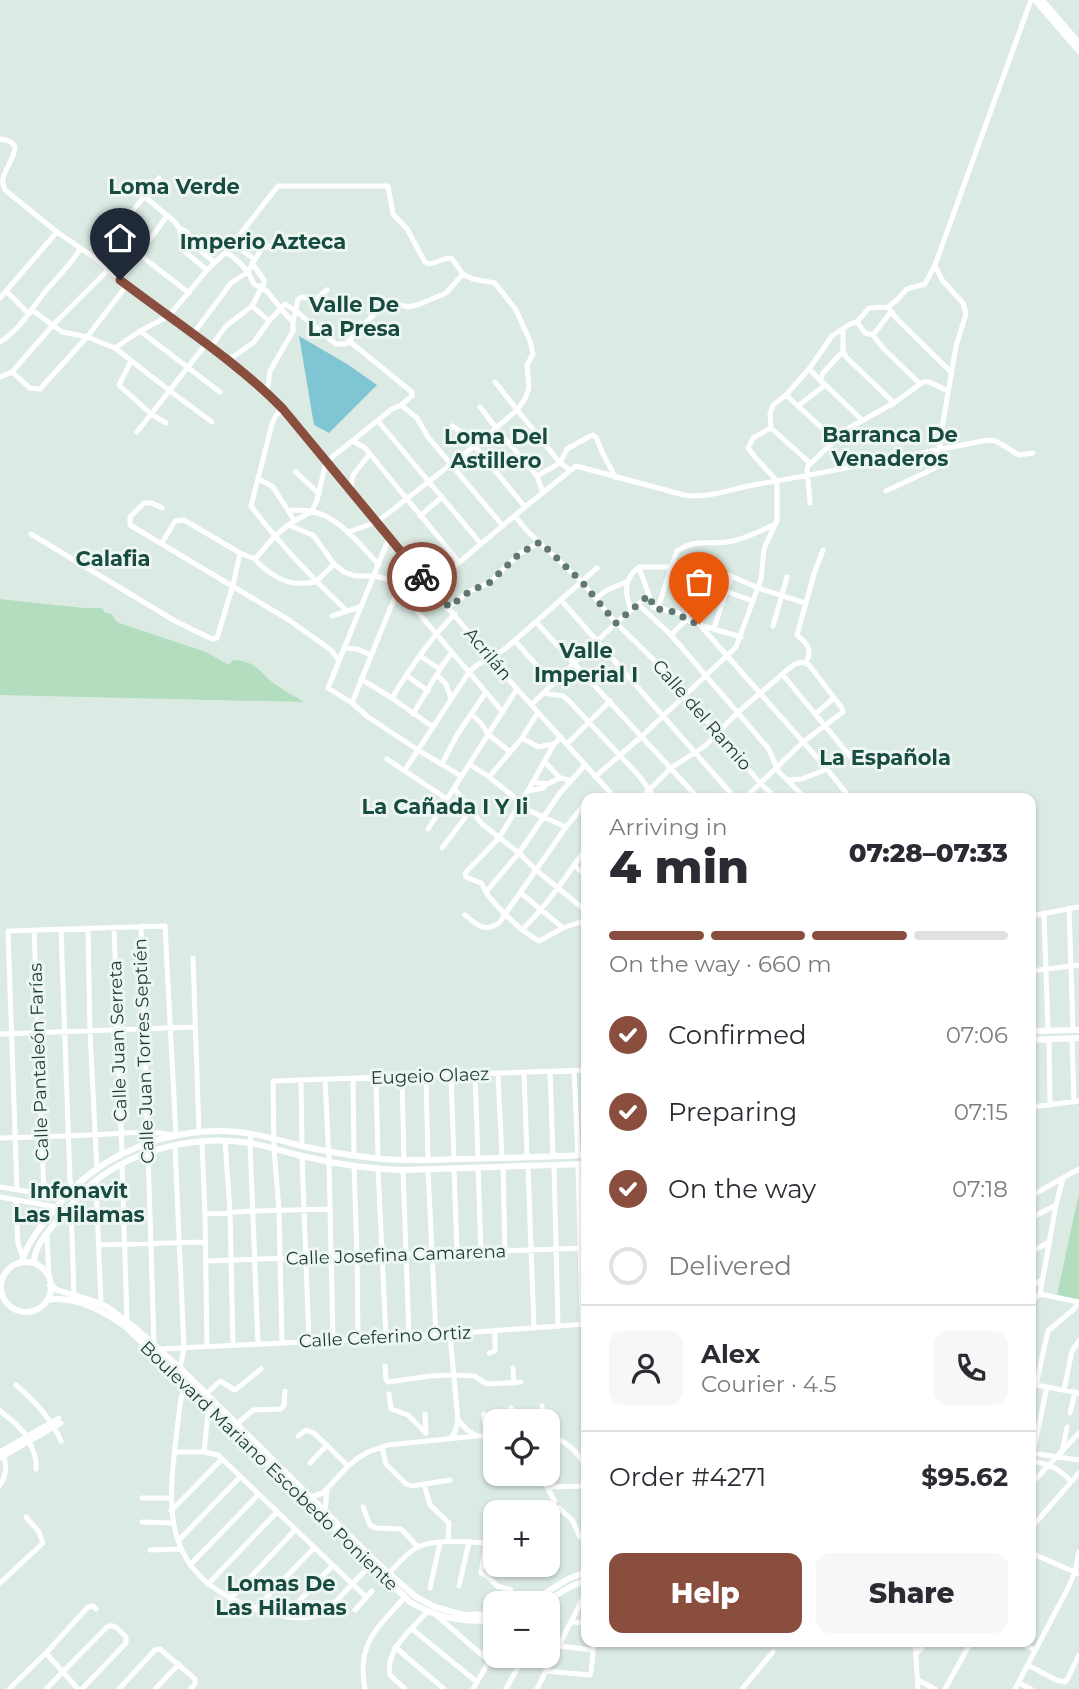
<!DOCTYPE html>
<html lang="en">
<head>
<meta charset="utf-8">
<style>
	body { margin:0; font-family:Montserrat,sans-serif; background:#f7f7f7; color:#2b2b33; height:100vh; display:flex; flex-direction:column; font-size:26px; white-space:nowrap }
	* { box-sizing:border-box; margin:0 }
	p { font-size:23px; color:#7c7c81 }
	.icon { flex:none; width:38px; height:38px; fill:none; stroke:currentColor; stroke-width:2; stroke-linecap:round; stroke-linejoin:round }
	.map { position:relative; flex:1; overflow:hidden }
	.details { position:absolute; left:581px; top:793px; width:455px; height:854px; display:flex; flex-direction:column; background:#fff; border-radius:14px; box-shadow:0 2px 5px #0004 }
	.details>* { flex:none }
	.buttons { position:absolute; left:483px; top:1409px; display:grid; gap:14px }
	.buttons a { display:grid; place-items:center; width:77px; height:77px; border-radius:14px; background:#fff; box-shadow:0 2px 5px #0004; font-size:35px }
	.pin { position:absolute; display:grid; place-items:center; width:60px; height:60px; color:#fff; margin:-72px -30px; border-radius:50% 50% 50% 0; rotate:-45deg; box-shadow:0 0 7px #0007 }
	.pin .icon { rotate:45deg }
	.courier { position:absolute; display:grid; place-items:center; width:70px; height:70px; margin:-35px; border:5px solid #894e3d; border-radius:50%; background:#fff; color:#222; box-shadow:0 2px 9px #0007 }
	.overview em { font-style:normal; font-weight:800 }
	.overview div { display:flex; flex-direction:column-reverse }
	.overview { display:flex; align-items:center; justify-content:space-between; height:119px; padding:0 28px }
	h1 { font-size:46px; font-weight:800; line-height:52px }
	.bar { display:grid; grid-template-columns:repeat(4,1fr); gap:10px 7px; align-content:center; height:84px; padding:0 28px }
	.bar i { height:9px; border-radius:5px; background:#e1e1e2 }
	.bar .active { background:#894e3d }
	.bar p { grid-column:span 4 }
	.line { display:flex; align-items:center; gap:18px; padding:0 28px; border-top:2px solid #e1e1e2 }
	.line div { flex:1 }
	.round { display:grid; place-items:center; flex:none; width:74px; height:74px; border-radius:14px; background:#f7f7f7 }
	ol { padding:0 28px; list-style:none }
	li { display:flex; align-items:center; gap:21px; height:77px }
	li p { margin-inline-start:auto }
	li .icon { padding:7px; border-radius:50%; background:#894e3d; color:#fff; stroke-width:4 }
	li:last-child { color:#7c7c81 }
	li i { width:38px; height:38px; border:4px solid #e1e1e2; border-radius:50% }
	.action { display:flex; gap:14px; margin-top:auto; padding:14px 28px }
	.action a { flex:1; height:80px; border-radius:14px; background:#894e3d; color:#fff; font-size:28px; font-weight:800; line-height:80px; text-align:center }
	.action a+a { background:#f7f7f7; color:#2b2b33 }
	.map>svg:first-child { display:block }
</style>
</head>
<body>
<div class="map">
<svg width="1079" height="1689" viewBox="0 0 1079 1689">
	<rect width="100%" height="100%" fill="#dceae4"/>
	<path fill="#b3ddbf" d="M0,599l83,9h19l3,5 7,1 3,6 4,3 87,29 23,13 4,-5c23,1 26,12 42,24 9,7 20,12 29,18l-304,-7z
		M1079,1193v107l-22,-5z"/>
	<path fill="#7fc5d4" d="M299,336l48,28 30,21 -48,48 -15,-8z"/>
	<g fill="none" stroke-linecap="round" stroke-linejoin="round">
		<path stroke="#fff" stroke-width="5" d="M0,139c30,3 5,25 3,40 -1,5 0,5 2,11l52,42 38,26 25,22 107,81 39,31 17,17 126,153 108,127 98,109
			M145,197l30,25 4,6 8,4 9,15 18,15
			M179,228l5,23 23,19
			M233,244l21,15
			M226,252l13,10 9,10 6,12 13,7 14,18 12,13
			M140,255l49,38
			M95,258l64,-80
			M120,280l47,-64
			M6,291l23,23
			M0,298l57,-66
			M252,306l17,15
			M888,307l9,12 55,54
			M32,310l30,22 25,5 28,11 55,43 42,31
			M857,322l8,11 8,2
			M843,329v22l3,6 48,46
			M140,331l80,61
			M193,334l38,-51 17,-11 13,-23 7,-3 21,2
			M873,335l10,13 37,36
			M873,335l18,-23
			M0,342c19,-11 31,-33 45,-50 12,-15 25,-26 35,-43
			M115,348l25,-17 29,-15 38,-46 19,-18 52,-66h110l5,28 14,15 18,33 5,2 18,-6 4,1 11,15 10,5 22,4 21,27 14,31 3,13 -6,11 2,23 -4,11 -7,10 -31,27 -110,86 -29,10
			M210,348l16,-22 26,-20 12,-23v-3l-12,-17
			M131,361l-12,24 32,29 15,9
			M227,361l27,-19 15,-21 16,-17 11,7 40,33h10l40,-43 22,6 12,-3 26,-11 17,-19
			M809,369l53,51
			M12,372l18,16 10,1 47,-52 40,-52
			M0,377l12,-5 41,-47 55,-55
			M820,381l3,-8 20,-22
			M495,382l65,81 10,7
			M267,392l3,-21 23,-40v-9l5,-23 4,-2 14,2 11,-9
			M786,395l49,45
			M401,405l16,13 11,19 75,89
			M798,406l27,-21
			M480,407l16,21 41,48 6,17
			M283,409l-7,6 -4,9 -21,82c29,39 61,72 96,105
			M378,421l103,123
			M452,426l13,8 60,73
			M771,428l-1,-14 3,-9 13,-10 23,-26 23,-33 18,-12 7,-2 12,-14 19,-1 9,-7 10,-11 18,-5 10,-19 96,-265
			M771,428l39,35
			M137,432l69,-88
			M353,441l12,7 94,114
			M296,472l23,22
			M537,476l23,-13 7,-14 25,-14 4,2 7,17 13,24
			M259,479l14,8 21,33
			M350,490l3,-15 16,-20
			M886,491l49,-23 3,-3 3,-31 15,-88 10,-32 -3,-11 -21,-23 -7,-15
			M810,503l-3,-34 1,-3 39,-37 47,-26 29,-21h6l19,9
			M162,508l-10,-5h-8l-14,14v8l159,95 42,30 8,11
			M288,510c7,0 15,0 22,1 29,5 50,34 69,54
			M420,516l22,-19
			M515,516l13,16 54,50 34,41 41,40 27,34 33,35 43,51 16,15
			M288,525l25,10 21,29 10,8 11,4h20l25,6
			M31,534l144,87 37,18 5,-1 16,-53 7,-32
			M389,538l-61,150 24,15 16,14 50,33 43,26
			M162,543l13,-22 9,-1 56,33 15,6 19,-22 14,-12 24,-14 5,-11 9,-38 66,-53 9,-4 11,-9v-4l-63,-51
			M255,559c7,10 26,22 38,24 8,1 16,0 23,-1l18,-18
			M639,567l14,40 26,6 7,7 13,4 128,145 19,24 1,5
			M668,577l29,7 6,-6 21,-5 34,15 47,15
			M431,586l94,-79 51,-41 108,29c23,4 47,-6 69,-10 79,-13 156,-30 235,-45l8,1 23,14 14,-2
			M725,591l28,10
			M396,593l20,17 86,101
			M596,598l11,-8 19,-8
			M561,600l174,198
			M638,604l33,31 97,113 11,24 8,8 15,-1 25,-10
			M449,607l21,-16 19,-8 30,-29 21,-12
			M658,608l13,-41 6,-16c22,-13 28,-6 50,-9 17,-2 34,-12 49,-18
			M631,610c-6,-17 -8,-31 8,-43h32
			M332,616l28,-9
			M536,622l162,176
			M700,625l41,12
			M773,626l14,-49
			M714,628l17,-51
			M671,635l15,-15 11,-36
			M515,641l38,43
			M344,648l13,1 14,6
			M420,656l20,13
			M805,663c9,-12 2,-20 -8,-28l17,-61 9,-24
			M406,675l22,16
			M437,675l9,9 5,14
			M783,675l71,86
			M361,679l31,19 41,29
			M544,693l19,3 7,6 70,75 15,21
			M392,698c18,-30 38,-60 63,-84
			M352,703l57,-141
			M532,704l84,-81 33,-28
			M413,714l27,-45 12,-17
			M471,714l10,9 7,11 22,18
			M815,714l19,-16
			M561,737l-7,7 -21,38 -34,56 -32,33 -2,3 1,3 15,6c4,5 5,11 9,15 14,16 30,33 49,43l24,-13 23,-8
			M522,738l16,9 16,-3
			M567,744l43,-43
			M387,759l60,40
			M545,762l15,16
			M442,764l15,-29 29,-43
			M469,764l20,13 24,19 8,11 45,20
			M405,770l64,-98 8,-7 28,-16 92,-81
			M489,777l33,-39 16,-26
			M595,777l46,-40 95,-90 25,-68 3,-30 13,-29v-39l-23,-25 -6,-8 5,-10 18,-10
			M787,780l15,15
			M533,782l14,2 13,-6 9,2
			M454,788l28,36 37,29 17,17 50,41
			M528,791l15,-3 4,-4
			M641,798l30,-30 34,-22 32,-33 55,-47c5,-4 12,-5 17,-1l33,43 1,4 -40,30 -58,56
			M428,829l89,-140
			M442,848l29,-38
			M574,865l12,11
			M486,892l33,-39 41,-60 25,-28
			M521,893l42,35
			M1069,908l4,122
			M1044,913l4,117
			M465,915c12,10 19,18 34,8l67,-96 17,-21h3
			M1031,916l48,-9
			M141,926l13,418
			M114,927l8,227
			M88,928l2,103 7,139
			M61,929l9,251 2,10
			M34,930l10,264
			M522,930c25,-25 44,-53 64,-82
			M193,958l6,175
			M1031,971l48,-6
			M0,1034l195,-7
			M1049,1038l1,67
			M1072,1038l2,64
			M574,1070l4,85
			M550,1071l3,85
			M524,1073l3,84
			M475,1074l3,85
			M498,1074l4,84
			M451,1075l3,84
			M426,1076l2,84
			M376,1077l2,81
			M402,1077l2,83
			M325,1079l4,82 4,179
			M353,1079l1,77
			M301,1081l1,65
			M1031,1107l48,-6
			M251,1134l-1,9 8,201
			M0,1138c37,-1 74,-2 110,-4 22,-1 45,-4 66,2l-11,-210 -157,5 9,259
			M225,1141l5,71 3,133
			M202,1142l3,72 2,133
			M175,1146l9,203 -4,19
			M302,1156l7,186
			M578,1164l4,160
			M122,1165l5,156
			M354,1165l3,91 1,83
			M554,1165l4,161
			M528,1166l6,162
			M478,1167l3,85
			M503,1167l2,84
			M378,1168l8,170
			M454,1169l3,83
			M403,1170l6,167
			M428,1170l8,165
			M96,1181l5,123
			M0,1187l65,11
			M1031,1196l48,-27
			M0,1197l56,10
			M16,1200l2,44 5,14
			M71,1204l3,91
			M205,1214l48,-3 77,-2
			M1031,1218l25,-13
			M47,1235l2,44
			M98,1245l107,-3
			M1031,1252l18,-10
			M206,1261l380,-13
			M0,1279l2,2
			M1031,1286l11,-6
			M1040,1294l16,-89 7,-27
			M1040,1294l39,8
			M1031,1302l9,-8
			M450,1335l8,85 -3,12 -4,6
			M282,1343l-3,-132 -5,-63 -1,-67 313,-11
			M158,1349l251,-12 177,-13
			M489,1353l6,-2v-21
			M385,1366l1,13 2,3 42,-6 24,-1 20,1 13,8 34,-2
			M513,1368l1,15
			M1031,1384l48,9
			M16,1385c19,16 35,33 45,56
			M1036,1385l12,-54 26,-22 5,-7
			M189,1388l-7,7 -2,9c-10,93 -31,168 79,206 20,7 49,13 68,1l46,-49
			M1064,1390l8,-39 7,-10
			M206,1394l14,-13 15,9 26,-21
			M389,1394l2,15 17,6 18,18
			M542,1406l1,15
			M511,1408l1,13
			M0,1411l14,11 13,14
			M1070,1413l5,-21
			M425,1414l1,18
			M484,1414l2,22
			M458,1420l8,9 10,7
			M237,1424l16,-14 28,-1 3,-4 1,-14
			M548,1435c18,5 29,16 38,32
			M298,1436l8,-6 8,3 34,33
			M29,1441c4,10 8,17 7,28
			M382,1447l4,17 20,20 6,2 38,-6
			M0,1452l59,-34
			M175,1452h29l14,3 148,142
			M204,1452l4,-39 3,-5
			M1062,1452l5,-25
			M1031,1453l48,7
			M1033,1453l14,-66
			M0,1458l61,-35
			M1031,1461c21,4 24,5 40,20
			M310,1463l17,-18
			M540,1474l15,28
			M424,1484l6,21 19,18 -1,19
			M1031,1484l48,-51
			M0,1485c7,-10 7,-20 3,-30
			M548,1487l38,-1
			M310,1497l13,-4 25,-27 10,-8 10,-6 20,-7 88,-9 19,-1
			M142,1498h29
			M363,1507l7,18 6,3 25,1 17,18
			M559,1508l13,12 8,17
			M171,1511l51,-52
			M325,1511l2,-22
			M142,1522l31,1
			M1031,1528l48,-55
			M178,1541l62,-64
			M486,1543l-5,30 8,4 8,9 14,4
			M150,1550l31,-1
			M1031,1553l48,21
			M538,1564v5
			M190,1565l68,-70
			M389,1573c9,-9 18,-21 29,-26 16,-8 59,-6 77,-2
			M0,1583l43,-40 -4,-11 -13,-15
			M208,1584l69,-72
			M459,1586l10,-44
			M430,1588l10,-45
			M230,1599l65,-69
			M548,1608l6,-12
			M255,1609l59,-61
			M355,1610l17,-19
			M436,1615l53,46
			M285,1616l47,-50
			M483,1621l12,8
			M572,1622l14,1
			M412,1629l65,53
			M915,1642l3,47
			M1018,1642l17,8
			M559,1646l34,4
			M395,1647l49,42
			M46,1653l32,36
			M916,1654l11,-12
			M1028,1665l28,15 9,2 3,-4 11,-23
			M546,1671l44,4 1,-3 3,-30
			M918,1680l17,9
			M1019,1683l12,6
			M9,1689l37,-36 42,-46 5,-1 3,3
			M46,1689l61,-62c8,-5 13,5 19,10v6l-44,46
			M119,1689l36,-39 5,-1 35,30v5l-5,5
			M155,1689l24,-25
			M365,1689c-9,-45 12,-61 40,-92
			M405,1689l-15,-14c-5,-26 22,-46 38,-64
			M473,1689l22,-38
			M506,1689l18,-33
			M537,1689l49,-97
			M742,1689l31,-37
			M945,1689l26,-47
			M1015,1689l53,-101 7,-16 4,-20"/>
		<path stroke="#fff" stroke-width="6" d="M1035,0l44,51
			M1042,0l37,43
			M1031,1031l48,-1
			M1031,1040l48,-2
			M1 1287a25 25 0 1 1 50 0a25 25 0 1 1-50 0Z
			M21,1263c8,-25 28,-47 44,-66 42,-47 111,-71 173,-65 25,2 49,11 73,16 24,5 49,9 73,11 25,2 50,1 75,0 42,-1 85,-2 127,-4
			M34,1263c0,-20 21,-39 33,-53 6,-7 11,-14 18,-20 42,-40 109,-56 165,-47 18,3 35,9 52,13 33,8 67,13 101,14l183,-6
			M50,1285l7,5 36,11 14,6 27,20 46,41 194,192 42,37 19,10 29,8 31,-1
			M47,1300c27,-5 58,12 79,27l284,275c26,16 55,21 85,18
			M529,1603l39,-24 18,-7
			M543,1603l27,-16 16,-7"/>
	</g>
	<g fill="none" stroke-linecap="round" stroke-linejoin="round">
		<path stroke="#607871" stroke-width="7" stroke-dasharray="0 12.6" d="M422,577l27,30 21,-16 19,-8 30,-29 21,-12 42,40 34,41 33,-28 5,13 25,5 7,7 13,4"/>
		<path stroke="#894e3d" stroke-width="9" d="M120,280c55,42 115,80 163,129l139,168"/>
	</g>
	<g text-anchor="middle" stroke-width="6" stroke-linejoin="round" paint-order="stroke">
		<g font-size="18" fill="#1d3a33" stroke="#edf6f2">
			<text transform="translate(488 654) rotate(50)" y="6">Acrilán</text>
			<text transform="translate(702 715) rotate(49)" y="6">Calle del Ramio</text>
			<text transform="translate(118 1041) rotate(-92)" y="6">Calle Juan Serreta</text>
			<text transform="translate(144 1051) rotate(-92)" y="6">Calle Juan Torres Septién</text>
			<text transform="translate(39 1062) rotate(-92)" y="6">Calle Pantaleón Farías</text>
			<text transform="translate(430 1076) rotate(-2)" y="6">Eugeio Olaez</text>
			<text transform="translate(396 1255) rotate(-2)" y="6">Calle Josefina Camarena</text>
			<text transform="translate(385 1337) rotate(-3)" y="6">Calle Ceferino Ortiz</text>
			<text transform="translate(269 1466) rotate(44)" y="6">Boulevard Mariano Escobedo Poniente</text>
		</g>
		<g font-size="21" font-weight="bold" fill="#194c41" stroke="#edf6f2">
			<text x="174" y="194">Loma Verde</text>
			<text x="263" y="249">Imperio Azteca</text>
			<text x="354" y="312">Valle De<tspan x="354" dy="24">La Presa</tspan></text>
			<text x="890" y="442">Barranca De<tspan x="890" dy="24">Venaderos</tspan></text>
			<text x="496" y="444">Loma Del<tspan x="496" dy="24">Astillero</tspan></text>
			<text x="113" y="566">Calafia</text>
			<text x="586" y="658">Valle<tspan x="586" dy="24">Imperial I</tspan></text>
			<text x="885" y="765">La Española</text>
			<text x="445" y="814">La Cañada I Y Ii</text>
			<text x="79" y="1198">Infonavit<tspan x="79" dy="24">Las Hilamas</tspan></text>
			<text x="281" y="1591">Lomas De<tspan x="281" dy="24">Las Hilamas</tspan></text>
		</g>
	</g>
</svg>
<div class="buttons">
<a><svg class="icon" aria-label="locate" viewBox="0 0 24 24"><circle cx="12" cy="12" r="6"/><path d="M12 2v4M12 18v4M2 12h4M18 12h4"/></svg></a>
<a>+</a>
<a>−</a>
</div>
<div class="pin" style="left:699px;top:624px;background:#ea580c"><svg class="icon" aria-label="bag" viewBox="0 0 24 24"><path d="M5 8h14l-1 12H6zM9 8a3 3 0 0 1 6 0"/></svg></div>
<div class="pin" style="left:120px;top:280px;background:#1f2937"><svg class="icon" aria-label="home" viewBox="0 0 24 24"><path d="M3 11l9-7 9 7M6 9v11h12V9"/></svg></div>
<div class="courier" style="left:422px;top:577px"><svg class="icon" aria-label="bike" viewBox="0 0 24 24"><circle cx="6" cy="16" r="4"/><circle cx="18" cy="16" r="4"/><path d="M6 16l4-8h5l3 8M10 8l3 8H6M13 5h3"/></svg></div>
<section class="details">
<div class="overview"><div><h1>4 min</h1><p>Arriving in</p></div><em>07:28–07:33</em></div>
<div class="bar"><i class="active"></i><i class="active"></i><i class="active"></i><i></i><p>On the way · 660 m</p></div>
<ol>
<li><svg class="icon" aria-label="check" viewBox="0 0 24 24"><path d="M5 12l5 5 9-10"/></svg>Confirmed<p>07:06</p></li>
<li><svg class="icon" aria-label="check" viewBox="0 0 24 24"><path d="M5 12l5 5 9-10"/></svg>Preparing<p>07:15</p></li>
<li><svg class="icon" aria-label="check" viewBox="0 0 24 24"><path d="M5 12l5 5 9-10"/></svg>On the way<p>07:18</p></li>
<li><i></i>Delivered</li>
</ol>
<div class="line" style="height:126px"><a class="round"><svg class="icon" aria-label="person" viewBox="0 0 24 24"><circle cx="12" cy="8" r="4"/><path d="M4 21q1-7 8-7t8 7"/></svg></a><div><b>Alex</b><p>Courier · 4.5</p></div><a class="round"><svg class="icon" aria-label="phone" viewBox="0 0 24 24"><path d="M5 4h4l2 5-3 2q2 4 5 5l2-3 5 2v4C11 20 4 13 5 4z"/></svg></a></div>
<div class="line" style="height:91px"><div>Order #4271</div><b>$95.62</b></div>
<div class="action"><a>Help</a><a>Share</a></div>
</section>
</div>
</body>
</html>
